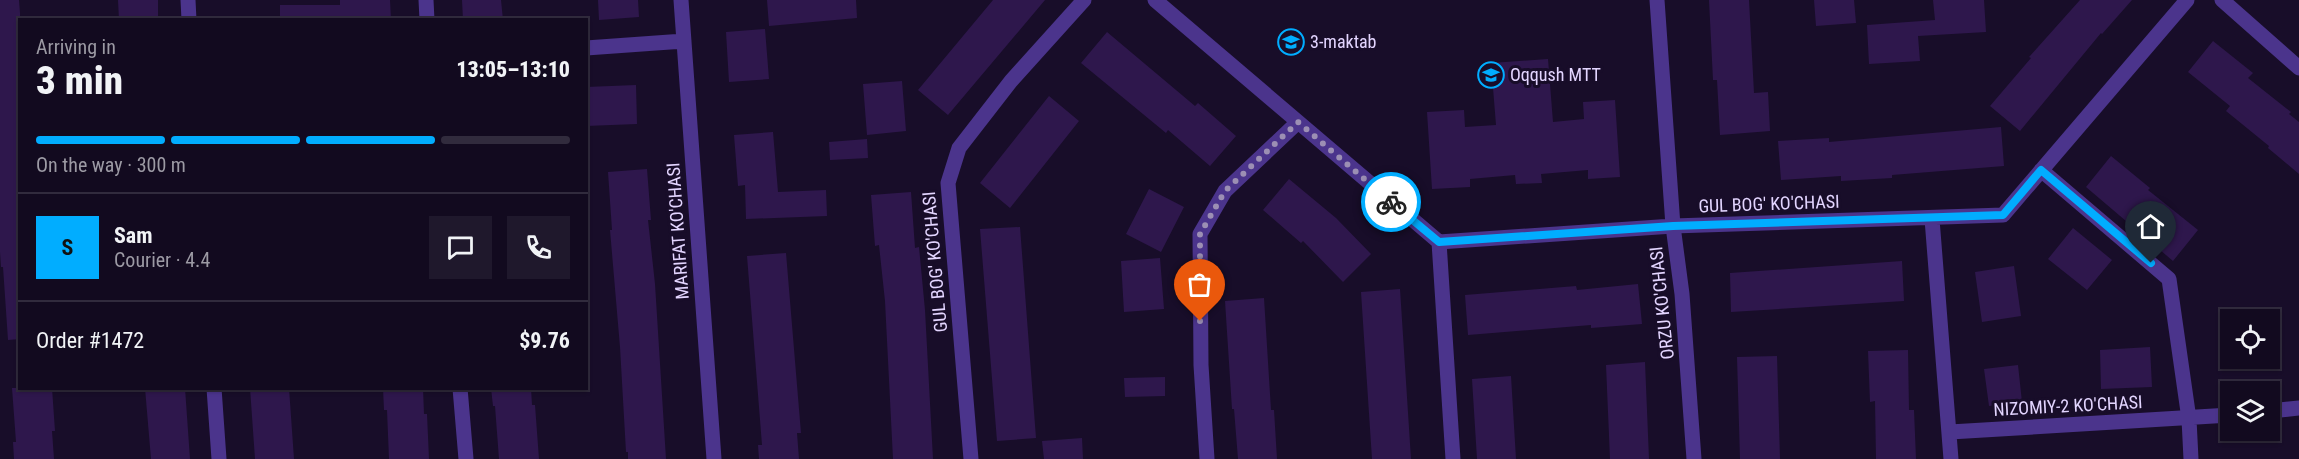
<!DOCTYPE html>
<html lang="en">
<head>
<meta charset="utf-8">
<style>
	body { margin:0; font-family:"Roboto Condensed",sans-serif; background:#1f182c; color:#f1f3f6; height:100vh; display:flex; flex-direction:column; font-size:22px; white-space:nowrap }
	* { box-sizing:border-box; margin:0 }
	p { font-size:20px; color:#9c9aa4 }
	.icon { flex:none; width:33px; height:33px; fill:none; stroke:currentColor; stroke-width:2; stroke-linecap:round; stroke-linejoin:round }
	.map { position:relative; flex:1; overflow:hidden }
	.drawer { position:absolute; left:18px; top:18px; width:570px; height:372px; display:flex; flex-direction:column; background:#120a1f; border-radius:0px; box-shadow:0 2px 4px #0004,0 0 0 2px #312b3d }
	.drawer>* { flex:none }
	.fabs { position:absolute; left:2220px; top:309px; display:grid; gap:12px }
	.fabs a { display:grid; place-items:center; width:60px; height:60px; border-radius:0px; background:#120a1f; box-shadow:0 2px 4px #0004,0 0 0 2px #312b3d; font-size:30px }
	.pin { position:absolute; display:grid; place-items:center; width:51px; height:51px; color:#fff; margin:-62px -26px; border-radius:50% 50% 50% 0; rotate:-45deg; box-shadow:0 0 6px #0007 }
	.pin .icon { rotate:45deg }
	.courier { position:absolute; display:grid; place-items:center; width:60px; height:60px; margin:-30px; border:4px solid #01adff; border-radius:50%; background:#fff; color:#222; box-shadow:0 2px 8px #0007 }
	.overview em { font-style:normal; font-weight:800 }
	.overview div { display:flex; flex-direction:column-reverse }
	.overview { display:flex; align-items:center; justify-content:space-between; height:102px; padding:0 18px }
	h1 { font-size:39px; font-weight:800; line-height:45px }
	.bar { display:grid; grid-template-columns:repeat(4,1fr); gap:9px 6px; align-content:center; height:72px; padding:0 18px }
	.bar i { height:8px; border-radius:4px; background:#312b3d }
	.bar .selected { background:#01adff }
	.bar p { grid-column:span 4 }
	.line { display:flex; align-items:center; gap:15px; padding:0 18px; border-top:2px solid #312b3d }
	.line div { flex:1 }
	.round { display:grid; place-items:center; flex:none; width:63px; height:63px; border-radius:0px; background:#1f182c }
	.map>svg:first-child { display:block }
</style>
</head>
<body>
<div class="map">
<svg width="2299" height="459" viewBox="0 0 2299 459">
	<rect width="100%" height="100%" fill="#180d29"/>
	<path fill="#2e174c" d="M0,0h19l1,13v326l-12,1 -5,-73h-2l-1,-15z
		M118,0h40v20h-39z
		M340,0h50l1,20h-111v-15h60z
		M462,0h39l2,20h-40z
		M598,0h40l1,17 -40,3z
		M767,0h89l1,18 -88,8z
		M993,0h52l-97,115 -30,-25z
		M1709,0h40l5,93 14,-1 2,39 -50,4 -3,-55h-4z
		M1814,0h40l2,23 -40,3z
		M1933,0h51l2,32 -68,4 2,25 -51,3 -2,-39 68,-5z
		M2080,0h52l-30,34 -1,-1 -81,98 -30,-25 41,-48 -2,-1z
		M765,29l4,50 -40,3 -3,-50z
		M1107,32l88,74 3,-3 38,33 -26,30 -42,-36 -2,3 -85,-70z
		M2213,41l40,32 -5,5 43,34 -2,2 10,8v52l-31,-26 1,-2 -43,-35 4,-5 -42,-34z
		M1548,59l5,63 31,-3 -1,-17 32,-2 5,77 -32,2v-9l-47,4 1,9 -26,1 -1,-9 -45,4v8l-38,2 -5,-77 37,-2 1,17 31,-2 -5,-62z
		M902,81l4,50 -39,4 -4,-51z
		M636,85l1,39 -51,2v-39z
		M1049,96l30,25 -69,87 -30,-25z
		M2001,127l3,39 -112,9v3l-51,3v-5l-60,4 -3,-39 51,-3v4z
		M773,132l5,60 48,-2 1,26 -81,3 -1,-34 -7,1 -4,-51z
		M867,139l1,19 -38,2 -1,-18z
		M2111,156l39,32 -2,2 50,40 -25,31 -87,-74z
		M647,169l4,51h-3l7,64 11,175h-38v-7h-2l-6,-105 -10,-117h2l-4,-58z
		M1289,179l47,39 35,36 -28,28 -40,-41 -2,2 -38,-33z
		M1149,189l35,18 -23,45 -35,-18z
		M911,192l4,56 4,-1 6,63 8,149h-40l-8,-158 -6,-56 -4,1 -4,-51z
		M1020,227l16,211 -39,3 -17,-212z
		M2073,228l39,32 -25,30 -39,-31z
		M786,253l15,180h-4l2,26h-40l-1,-14h4l-15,-189z
		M1160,258l4,51 -40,3 -3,-51z
		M1902,261l2,40 -173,11 -1,-39z
		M2014,266l7,50 -39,6 -7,-50z
		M1638,284l4,40 -51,4v-3l-123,10 -3,-40 111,-9 1,4z
		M1400,289l11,170h-39l-11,-167z
		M1264,298l7,112h3l3,49h-39l-4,-50h-2l-7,-108z
		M2150,347l2,40 -51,2 -1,-39z
		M1908,350l1,60h5l2,49h-40l-1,-58 -5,1 -2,-51z
		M1777,356l3,103h-40l-3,-102z
		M1645,362l4,97h-39l-4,-94z
		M2018,365l4,37 -33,4 -5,-37z
		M1511,376l5,83h-39l-5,-80z
		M1165,377v19l-40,1 -1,-19z
		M12,388h40l3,43h-3l2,28h-40l-1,-17h3z
		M145,388h40l5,71h-39z
		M250,388h39l5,71h-39z
		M383,388h40l1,26h3l2,45h-40l-2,-49h-3z
		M491,388h40l1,17h3l4,54h-40l-4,-53h-2z
		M1082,438l1,21h-39l-2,-18z"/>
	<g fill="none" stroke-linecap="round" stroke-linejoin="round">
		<path stroke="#4b348c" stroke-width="15" d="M188,0l1,20
			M426,0l1,20
			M681,0l33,459
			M1155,0l284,242 234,-16 330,-11 184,-215
			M1657,0l16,226 9,68 12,165
			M2222,0l77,68
			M586,48l98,-7
			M2041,170l128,109 20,140 2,40
			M1932,219l19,240
			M1439,242l14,217
			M214,388l5,71
			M460,388l6,71
			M2270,411l29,-3
			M1950,432l280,-17
			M971,459l-23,-276 11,-35 52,-67 73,-81
			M1207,459l-6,-94 -1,-131 25,-43 73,-69"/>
	</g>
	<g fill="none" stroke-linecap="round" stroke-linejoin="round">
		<path stroke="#9c8fb4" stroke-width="6" stroke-dasharray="0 10.8" d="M1200,321v-87l25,-43 73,-69 93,80"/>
		<path stroke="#01adff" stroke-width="8" d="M1391,202l48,40 234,-16 330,-11 38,-45 110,93"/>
	</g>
	<defs>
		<g id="school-ring" transform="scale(1.35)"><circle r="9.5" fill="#180d29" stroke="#01adff" stroke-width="1.5"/><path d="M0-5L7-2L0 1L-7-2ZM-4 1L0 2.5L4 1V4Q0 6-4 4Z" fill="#01adff"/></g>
	</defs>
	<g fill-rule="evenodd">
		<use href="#school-ring" x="1291" y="42"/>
		<use href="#school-ring" x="1491" y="75"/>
	</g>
	<g text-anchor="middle" stroke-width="6" stroke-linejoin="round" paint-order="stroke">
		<g font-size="18" fill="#e3d5ff" stroke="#180d29" text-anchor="start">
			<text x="1310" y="48">3-maktab</text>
			<text x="1510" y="81">Oqqush MTT</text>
		</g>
		<g font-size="18" fill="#e3d5ff" stroke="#180d29">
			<text transform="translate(1769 204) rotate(-2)" y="6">GUL BOG' KO'CHASI</text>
			<text transform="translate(678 231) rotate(-94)" y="6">MARIFAT KO'CHASI</text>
			<text transform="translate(935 262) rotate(-95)" y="6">GUL BOG' KO'CHASI</text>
			<text transform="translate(1662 303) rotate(-96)" y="6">ORZU KO'CHASI</text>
			<text transform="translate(2068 406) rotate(-3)" y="6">NIZOMIY-2 KO'CHASI</text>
		</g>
	</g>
</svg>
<div class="fabs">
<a><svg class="icon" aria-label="locate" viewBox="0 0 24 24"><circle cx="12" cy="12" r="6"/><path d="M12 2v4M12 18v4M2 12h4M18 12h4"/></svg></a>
<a><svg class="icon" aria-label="layers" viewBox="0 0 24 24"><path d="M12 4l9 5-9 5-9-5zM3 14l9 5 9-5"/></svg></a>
</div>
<div class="pin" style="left:1200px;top:321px;background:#ea580c"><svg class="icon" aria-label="bag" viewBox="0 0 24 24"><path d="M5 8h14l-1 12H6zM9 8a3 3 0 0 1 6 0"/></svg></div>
<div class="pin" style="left:2151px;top:263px;background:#1f2937"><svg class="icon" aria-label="home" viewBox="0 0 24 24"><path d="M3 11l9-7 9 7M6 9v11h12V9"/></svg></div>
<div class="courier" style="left:1391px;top:202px"><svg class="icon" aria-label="bike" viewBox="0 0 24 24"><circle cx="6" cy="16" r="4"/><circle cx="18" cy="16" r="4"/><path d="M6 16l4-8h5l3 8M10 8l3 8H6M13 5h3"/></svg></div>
<section class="drawer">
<div class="overview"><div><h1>3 min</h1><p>Arriving in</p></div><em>13:05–13:10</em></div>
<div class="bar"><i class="selected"></i><i class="selected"></i><i class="selected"></i><i></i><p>On the way · 300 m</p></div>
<div class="line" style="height:108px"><b class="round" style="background:#01adff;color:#111">S</b><div><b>Sam</b><p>Courier · 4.4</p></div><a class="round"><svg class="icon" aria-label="chat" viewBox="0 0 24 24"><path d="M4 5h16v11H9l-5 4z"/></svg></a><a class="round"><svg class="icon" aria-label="phone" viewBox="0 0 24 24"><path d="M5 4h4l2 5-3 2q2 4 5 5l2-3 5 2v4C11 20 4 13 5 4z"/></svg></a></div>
<div class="line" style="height:78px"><div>Order #1472</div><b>$9.76</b></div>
</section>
</div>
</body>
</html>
